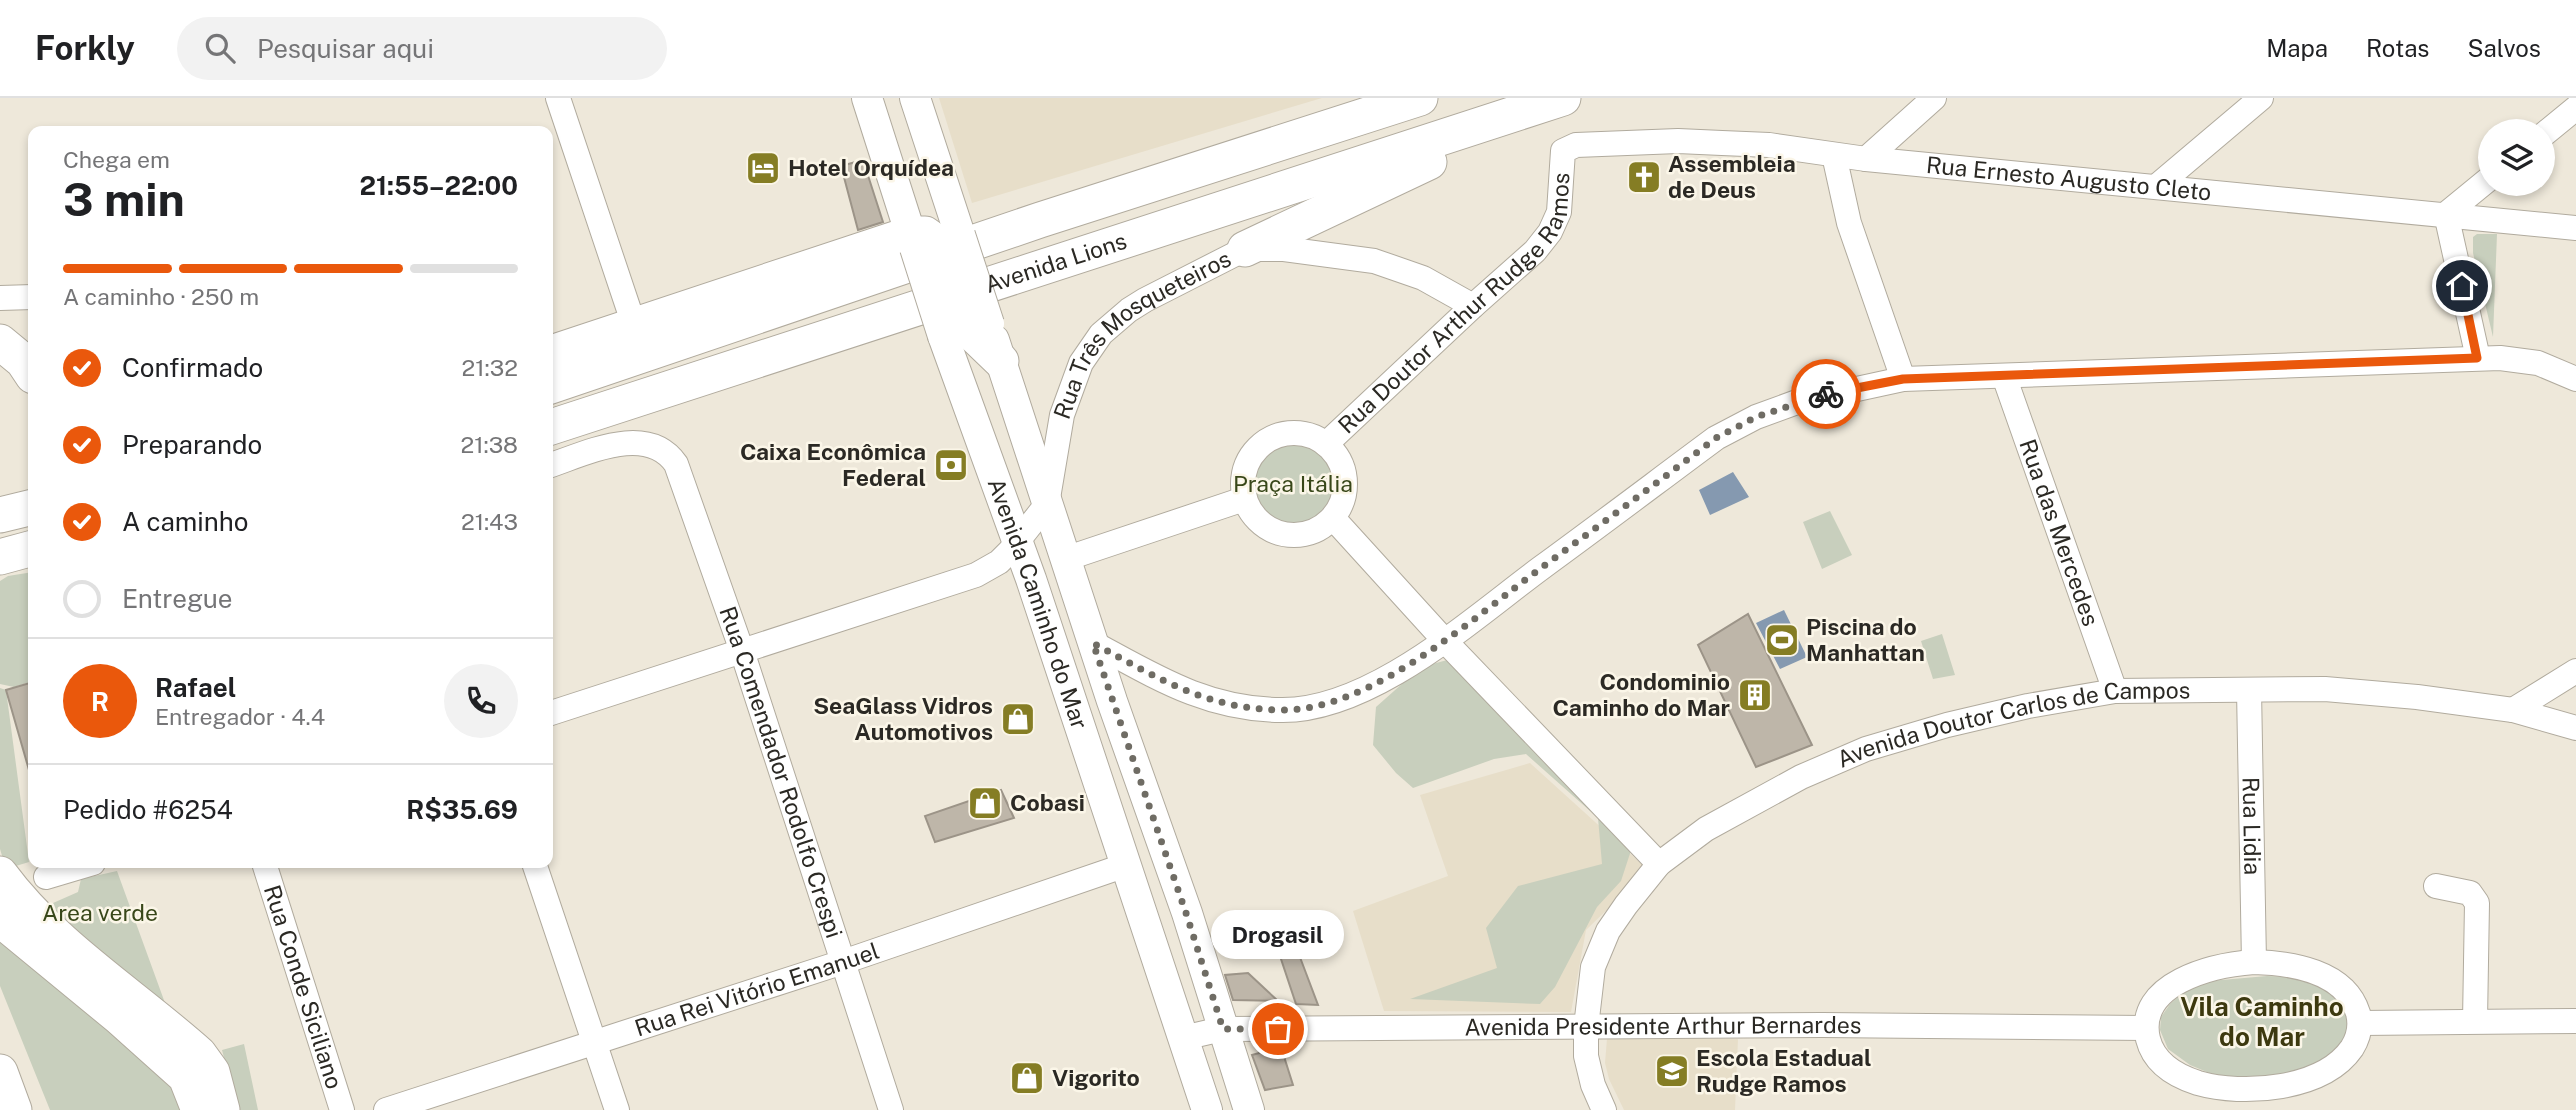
<!DOCTYPE html>
<html lang="pt">
<head>
<meta charset="utf-8">
<style>
	body { margin:0; font-family:"Public Sans",sans-serif; background:#f2f2f2; color:#202124; height:100vh; display:flex; flex-direction:column; font-size:26px; white-space:nowrap }
	* { box-sizing:border-box; margin:0 }
	p { font-size:23px; color:#757577 }
	.icon { flex:none; width:38px; height:38px; fill:none; stroke:currentColor; stroke-width:2; stroke-linecap:round; stroke-linejoin:round }
	.map { position:relative; flex:1; overflow:hidden }
	.details { position:absolute; left:28px; top:28px; width:525px; height:742px; display:flex; flex-direction:column; background:#fff; border-radius:14px; box-shadow:0 4px 10px #0003 }
	.details>* { flex:none }
	.controls { position:absolute; left:2478px; top:21px; display:grid; gap:14px }
	.controls a { display:grid; place-items:center; width:77px; height:77px; border-radius:50%; background:#fff; box-shadow:0 4px 10px #0003; font-size:35px }
	.pin { position:absolute; display:grid; place-items:center; width:60px; height:60px; color:#fff; margin:-30px; border:4px solid #fff; border-radius:50%; box-shadow:0 2px 7px #0007 }
	.courier { position:absolute; display:grid; place-items:center; width:70px; height:70px; margin:-35px; border:5px solid #ea580c; border-radius:50%; background:#fff; color:#222; box-shadow:0 2px 9px #0007 }
	.bubble { position:absolute; height:49px; border-radius:24px; background:#fff; box-shadow:0 4px 10px #0003; font-size:23px; font-weight:700; line-height:49px; text-align:center }
	.head em { font-style:normal; font-weight:700 }
	.head div { display:flex; flex-direction:column-reverse }
	.head { display:flex; align-items:center; justify-content:space-between; height:119px; padding:0 35px }
	h1 { font-size:46px; font-weight:700; line-height:52px }
	.bar { display:grid; grid-template-columns:repeat(4,1fr); gap:10px 7px; align-content:center; height:84px; padding:0 35px }
	.bar i { height:9px; border-radius:5px; background:#e0e0e0 }
	.bar .selected { background:#ea580c }
	.bar p { grid-column:span 4 }
	.line { display:flex; align-items:center; gap:18px; padding:0 35px; border-top:2px solid #e0e0e0 }
	.line div { flex:1 }
	.round { display:grid; place-items:center; flex:none; width:74px; height:74px; border-radius:37px; background:#f2f2f2 }
	ol { padding:0 35px; list-style:none }
	li { display:flex; align-items:center; gap:21px; height:77px }
	li p { margin-inline-start:auto }
	li .icon { padding:7px; border-radius:50%; background:#ea580c; color:#fff; stroke-width:4 }
	li:last-child { color:#757577 }
	li i { width:38px; height:38px; border:4px solid #e0e0e0; border-radius:50% }
	header { display:flex; align-items:center; gap:42px; box-sizing:border-box; height:98px; padding:0 35px; background:#fff; border-bottom:2px solid #e0e0e0 }
	header strong { font-size:33px }
	nav { display:flex; gap:38px; margin-inline-start:auto; font-size:24px }
	.search { width:490px; height:63px; background:#f2f2f2; display:flex; align-items:center; gap:18px; box-sizing:border-box; padding:0 24px; border-radius:38px; color:#757577; font-size:26px }
	.map>svg:first-child { display:block }
</style>
</head>
<body>
<header>
<strong>Forkly</strong>
<div class="search"><svg class="icon" aria-label="search" viewBox="0 0 24 24"><circle cx="10" cy="10" r="6"/><path d="M15 15l6 6"/></svg>Pesquisar aqui</div>
<nav><a>Mapa</a><a>Rotas</a><a>Salvos</a></nav>
</header>
<div class="map">
<svg width="2576" height="1012" viewBox="0 0 2576 1012">
	<rect width="100%" height="100%" fill="#eee8da"/>
	<path fill="#e7dec9" d="M939,0h383l-350,105z
		M1530,665l118,107 -62,60 -15,82 -187,-1 -31,-100 95,-35 -28,-81z
		M1607,941h131l-3,71h-111l-15,-31 -4,-16z"/>
	<path fill="#c8cfbd" d="M2477,136h20l-4,103 -20,-84v-16z
		M1250 386a43 43 0 1 1 86 0a43 43 0 1 1-86 0Z
		M1830,413l22,44 -30,14 -19,-47z
		M33,474v109l-19,6 -14,-3v-103l8,-5z
		M1942,536l13,41 -22,4 -12,-38z
		M1470,556l169,172 -18,55 -24,26 -42,80 -15,17 -130,-5 87,-31 -11,-40 32,-42 84,-22 -4,-46 -72,-64 -32,5 -81,29 -17,-15 -23,-28 3,-38 45,-40z
		M0,590l6,2 23,172 -23,7 -6,-20z
		M117,773l48,132 -121,-96 34,-15 3,-13z
		M0,828l89,79 106,105h-145l-50,-124z
		M2267,878l30,1 24,6 32,26 -12,42 -47,26h-75l-29,-12 -22,-16 -8,-19 1,-13 9,-13 16,-14 24,-9z
		M244,946l14,66h-20l-16,-60z"/>
	<path fill="#8599b0" d="M1733,374l16,25 -39,18 -11,-25z
		M1784,512l23,47 -27,12 -24,-46z"/>
	<path fill="#beb6a9" stroke="#9c9488" stroke-width="2" d="M863,62l20,62 -25,8 -17,-64z
		M1748,516l64,131 -56,22 -58,-122z
		M33,584v88h-4l-23,-80z
		M1001,692l13,28 -79,24 -10,-26z
		M1298,854l20,53 -22,-1 -16,-48z
		M1248,875l30,28 -45,-1 -8,-25z
		M1281,949l12,38 -28,5 -13,-35z"/>
	<g fill="none" stroke-linecap="round" stroke-linejoin="round">
		<g stroke="#b1ab9e" stroke-width="26">
			<g id="minor">
				<path d="M558,0l76,227"/>
				<path d="M2543,37l33,-27"/>
				<path d="M1834,57l15,68 54,156"/>
				<path d="M1866,61l68,-61"/>
				<path d="M2157,88l104,-88"/>
				<path d="M0,200l33,-1"/>
				<path d="M2478,260l-32,-144 44,-36"/>
				<path id="s1" d="M2004,278l111,315"/>
				<circle cx="1294" cy="386" r="51"/>
				<path id="s2" d="M1326,346l147,-138 62,-55 15,-19 9,-20 4,-61 13,-6 102,-4 44,2 47,2 97,14 710,69"/>
				<path id="s3" d="M548,368c37,-12 99,-44 128,-2l66,187 149,459"/>
				<path d="M1333,420l111,122 215,224"/>
				<path d="M1065,461l179,-60"/>
				<path d="M1093,545c63,34 113,66 187,67 90,2 192,-91 261,-142 59,-43 117,-87 175,-130l40,-21 41,-15 106,-23 597,-21 38,5 38,16"/>
				<path id="s4" d="M2249,592l5,272"/>
				<path d="M2513,612l63,-39"/>
				<path id="s5" d="M548,616l428,-139 23,-13 11,-11 37,-47 15,-89 19,-52 20,-29 28,-24 16,-10 100,-51h39l90,12 49,17 50,28"/>
				<path id="s6" d="M264,765l78,247"/>
				<path d="M534,765l83,247"/>
				<path d="M46,779l47,-14"/>
				<path d="M2436,788l34,7 7,10 -2,118"/>
				<path d="M2254,864c37,1 91,9 104,51 3,12 1,24 -6,35 -29,42 -109,48 -154,35 -22,-7 -44,-20 -50,-44 -13,-56 65,-74 106,-77z"/>
				<path d="M2360,925l216,-2"/>
				<path id="s7" d="M1183,940l39,-9 600,-4 324,3"/>
				<path id="s8" d="M386,1012l457,-148 283,-97"/>
				<path id="s9" d="M1604,1012l-11,-25 -7,-29v-29l7,-60 15,-36 18,-26 33,-41 47,-35 95,-52 65,-28 81,-24 81,-19 87,-15 210,-2 92,8 96,13 63,18"/>
			</g>
		</g>
		<g stroke="#b1ab9e" stroke-width="32">
			<g id="major">
				<path d="M867,0l48,150"/>
				<path d="M915,0l45,137"/>
				<path id="s10" d="M943,238l88,243 176,531"/>
				<path d="M994,242l118,361 75,212 62,197"/>
			</g>
		</g>
		<g stroke="#b1ab9e" stroke-width="37">
			<g id="highway">
				<path d="M1245,151l184,-87"/>
				<path d="M966,221l10,18 25,24"/>
				<path d="M0,244l23,19 10,15"/>
				<path d="M548,256l362,-120h15l14,10"/>
				<path d="M548,289l492,-167 380,-122"/>
				<path id="s11" d="M548,330l1015,-330"/>
				<path d="M0,417l33,-8"/>
				<path d="M0,459l33,-9"/>
				<path d="M0,776c53,72 133,121 199,180l13,18 10,38"/>
				<path d="M0,821l119,98 67,60 13,33"/>
				<path d="M0,974l14,38"/>
			</g>
		</g>
		<use href="#minor" stroke="#fff" stroke-width="24"/>
		<use href="#major" stroke="#fff" stroke-width="30"/>
		<use href="#highway" stroke="#fff" stroke-width="35"/>
		<g stroke="#b1ab9e" stroke-width="32" stroke-linecap="butt">
			<path id="major-bridge" d="M960,137l29,89
				M915,150l28,88"/>
		</g>
		<g stroke="#b1ab9e" stroke-width="37" stroke-linecap="butt">
			<path id="highway-bridge" d="M939,146l27,75"/>
		</g>
		<use href="#major-bridge" stroke="#fff" stroke-width="30"/>
		<use href="#highway-bridge" stroke="#fff" stroke-width="35"/>
	</g>
	<g fill="none" stroke-linecap="round" stroke-linejoin="round">
		<path stroke="#6f6c64" stroke-width="7" stroke-dasharray="0 12.6" d="M1278,931h-55l-37,-116 -93,-270c63,34 113,66 187,67 89,2 192,-91 261,-142 59,-43 117,-86 175,-130l40,-21 70,-23"/>
		<path stroke="#ea580c" stroke-width="9" d="M1826,296l77,-15 574,-21 -15,-72"/>
	</g>
	<defs>
		<g id="hotel-square" transform="scale(1.75)"><rect x="-9" y="-9" width="18" height="18" rx="4" fill="#857d24" stroke="#fbf6e8"/><path d="M-6-4.5h1.5V1H6V5H4.5V3h-9V5H-6ZM-4 0a1.8 1.8 0 1 1 3.6 0ZM.5 0V-2.5h3Q6-2.5 6 0Z" fill="#fff"/></g>
		<g id="church-square" transform="scale(1.75)"><rect x="-9" y="-9" width="18" height="18" rx="4" fill="#857d24" stroke="#fbf6e8"/><path d="M-1.2-6h2.4v3.5h3.3v2.4h-3.3V6h-2.4V-.1h-3.3v-2.4h3.3Z" fill="#fff"/></g>
		<g id="bank-square" transform="scale(1.75)"><rect x="-9" y="-9" width="18" height="18" rx="4" fill="#857d24" stroke="#fbf6e8"/><path d="M-6-4H6V4H-6ZM0-2.3a2.3 2.3 0 1 0 0 4.6a2.3 2.3 0 1 0 0-4.6Z" fill="#fff"/></g>
		<g id="stadium-square" transform="scale(1.75)"><rect x="-9" y="-9" width="18" height="18" rx="4" fill="#857d24" stroke="#fbf6e8"/><path d="M0-5a6.5 5 0 1 0 0 10a6.5 5 0 1 0 0-10ZM-3.5-1.8h7v3.6h-7Z" fill="#fff"/></g>
		<g id="building-square" transform="scale(1.75)"><rect x="-9" y="-9" width="18" height="18" rx="4" fill="#857d24" stroke="#fbf6e8"/><path d="M-4-6H4V6H1V3H-1V6H-4ZM-2.5-4.3h1.7v1.8h-1.7ZM.8-4.3h1.7v1.8H.8ZM-2.5-1h1.7V.8h-1.7ZM.8-1h1.7V.8H.8Z" fill="#fff"/></g>
		<g id="shop-square" transform="scale(1.75)"><rect x="-9" y="-9" width="18" height="18" rx="4" fill="#857d24" stroke="#fbf6e8"/><path d="M-5-2.5h2.3a2.7 3.5 0 0 1 5.4 0H5L5.5 6h-11ZM-1.5-2.5h3a1.5 2.3 0 0 0-3 0Z" fill="#fff"/></g>
		<g id="school-square" transform="scale(1.75)"><rect x="-9" y="-9" width="18" height="18" rx="4" fill="#857d24" stroke="#fbf6e8"/><path d="M0-5L7-2L0 1L-7-2ZM-4 1L0 2.5L4 1V4Q0 6-4 4Z" fill="#fff"/></g>
	</defs>
	<g fill-rule="evenodd">
		<use href="#hotel-square" x="763" y="70"/>
		<use href="#church-square" x="1644" y="79"/>
		<use href="#bank-square" x="951" y="367"/>
		<use href="#stadium-square" x="1782" y="542"/>
		<use href="#building-square" x="1755" y="597"/>
		<use href="#shop-square" x="1018" y="621"/>
		<use href="#shop-square" x="985" y="705"/>
		<use href="#school-square" x="1672" y="973"/>
		<use href="#shop-square" x="1027" y="980"/>
	</g>
	<g text-anchor="middle" stroke-width="5" stroke-linejoin="round" paint-order="stroke">
		<g font-size="23" font-weight="bold" fill="#2b2924" stroke="#fbf6e8" text-anchor="start">
			<text x="1668" y="74">Assembleia<tspan x="1668" dy="26">de Deus</tspan></text>
			<text x="788" y="78">Hotel Orquídea</text>
			<text x="926" y="362" text-anchor="end">Caixa Econômica<tspan x="926" dy="26">Federal</tspan></text>
			<text x="1806" y="537">Piscina do<tspan x="1806" dy="26">Manhattan</tspan></text>
			<text x="1730" y="592" text-anchor="end">Condominio<tspan x="1730" dy="26">Caminho do Mar</tspan></text>
			<text x="993" y="616" text-anchor="end">SeaGlass Vidros<tspan x="993" dy="26">Automotivos</tspan></text>
			<text x="1010" y="713">Cobasi</text>
			<text x="1696" y="968">Escola Estadual<tspan x="1696" dy="26">Rudge Ramos</tspan></text>
			<text x="1052" y="988">Vigorito</text>
		</g>
		<g font-size="23" fill="#2b2924" stroke="#fbf6e8">
			<text dy="8" stroke="none"><textPath href="#s2" startOffset="901">Rua Ernesto Augusto Cleto</textPath></text>
			<text dy="8" stroke="none"><textPath href="#s11" startOffset="534">Avenida Lions</textPath></text>
			<text dy="8" stroke="none"><textPath href="#s2" startOffset="196">Rua Doutor Arthur Rudge Ramos</textPath></text>
			<text dy="8" stroke="none"><textPath href="#s5" startOffset="761">Rua Três Mosqueteiros</textPath></text>
			<text dy="8" stroke="none"><textPath href="#s1" startOffset="166">Rua das Mercedes</textPath></text>
			<text dy="8" stroke="none"><textPath href="#s10" startOffset="284">Avenida Caminho do Mar</textPath></text>
			<text dy="8" stroke="none"><textPath href="#s9" startOffset="658">Avenida Doutor Carlos de Campos</textPath></text>
			<text dy="8" stroke="none"><textPath href="#s3" startOffset="464">Rua Comendador Rodolfo Crespi</textPath></text>
			<text dy="8" stroke="none"><textPath href="#s4" startOffset="136">Rua Lidia</textPath></text>
			<text dy="8" stroke="none"><textPath href="#s6" startOffset="130">Rua Conde Siciliano</textPath></text>
			<text dy="8" stroke="none"><textPath href="#s8" startOffset="390">Rua Rei Vitório Emanuel</textPath></text>
			<text dy="8" stroke="none"><textPath href="#s7" startOffset="481">Avenida Presidente Arthur Bernardes</textPath></text>
		</g>
		<g font-size="23" fill="#384719" stroke="#fbf6e8">
			<text x="1293" y="394">Praça Itália</text>
			<text x="100" y="823">Area verde</text>
		</g>
		<g font-size="26" font-weight="bold" fill="#3d390f" stroke="#fbf6e8">
			<text x="2262" y="918">Vila Caminho<tspan x="2262" dy="30">do Mar</tspan></text>
		</g>
	</g>
</svg>
<div class="controls">
<a><svg class="icon" aria-label="layers" viewBox="0 0 24 24"><path d="M12 4l9 5-9 5-9-5zM3 14l9 5 9-5"/></svg></a>
</div>
<div class="pin" style="left:1278px;top:931px;background:#ea580c"><svg class="icon" aria-label="bag" viewBox="0 0 24 24"><path d="M5 8h14l-1 12H6zM9 8a3 3 0 0 1 6 0"/></svg></div>
<div class="pin" style="left:2462px;top:188px;background:#1f2937"><svg class="icon" aria-label="home" viewBox="0 0 24 24"><path d="M3 11l9-7 9 7M6 9v11h12V9"/></svg></div>
<div class="courier" style="left:1826px;top:296px"><svg class="icon" aria-label="bike" viewBox="0 0 24 24"><circle cx="6" cy="16" r="4"/><circle cx="18" cy="16" r="4"/><path d="M6 16l4-8h5l3 8M10 8l3 8H6M13 5h3"/></svg></div>
<div class="bubble" style="left:1211px;top:812px;width:133px">Drogasil</div>
<section class="details">
<div class="head"><div><h1>3 min</h1><p>Chega em</p></div><em>21:55–22:00</em></div>
<div class="bar"><i class="selected"></i><i class="selected"></i><i class="selected"></i><i></i><p>A caminho · 250 m</p></div>
<ol>
<li><svg class="icon" aria-label="check" viewBox="0 0 24 24"><path d="M5 12l5 5 9-10"/></svg>Confirmado<p>21:32</p></li>
<li><svg class="icon" aria-label="check" viewBox="0 0 24 24"><path d="M5 12l5 5 9-10"/></svg>Preparando<p>21:38</p></li>
<li><svg class="icon" aria-label="check" viewBox="0 0 24 24"><path d="M5 12l5 5 9-10"/></svg>A caminho<p>21:43</p></li>
<li><i></i>Entregue</li>
</ol>
<div class="line" style="height:126px"><b class="round" style="background:#ea580c;color:#fff">R</b><div><b>Rafael</b><p>Entregador · 4.4</p></div><a class="round"><svg class="icon" aria-label="phone" viewBox="0 0 24 24"><path d="M5 4h4l2 5-3 2q2 4 5 5l2-3 5 2v4C11 20 4 13 5 4z"/></svg></a></div>
<div class="line" style="height:91px"><div>Pedido #6254</div><b>R$35.69</b></div>
</section>
</div>
</body>
</html>
